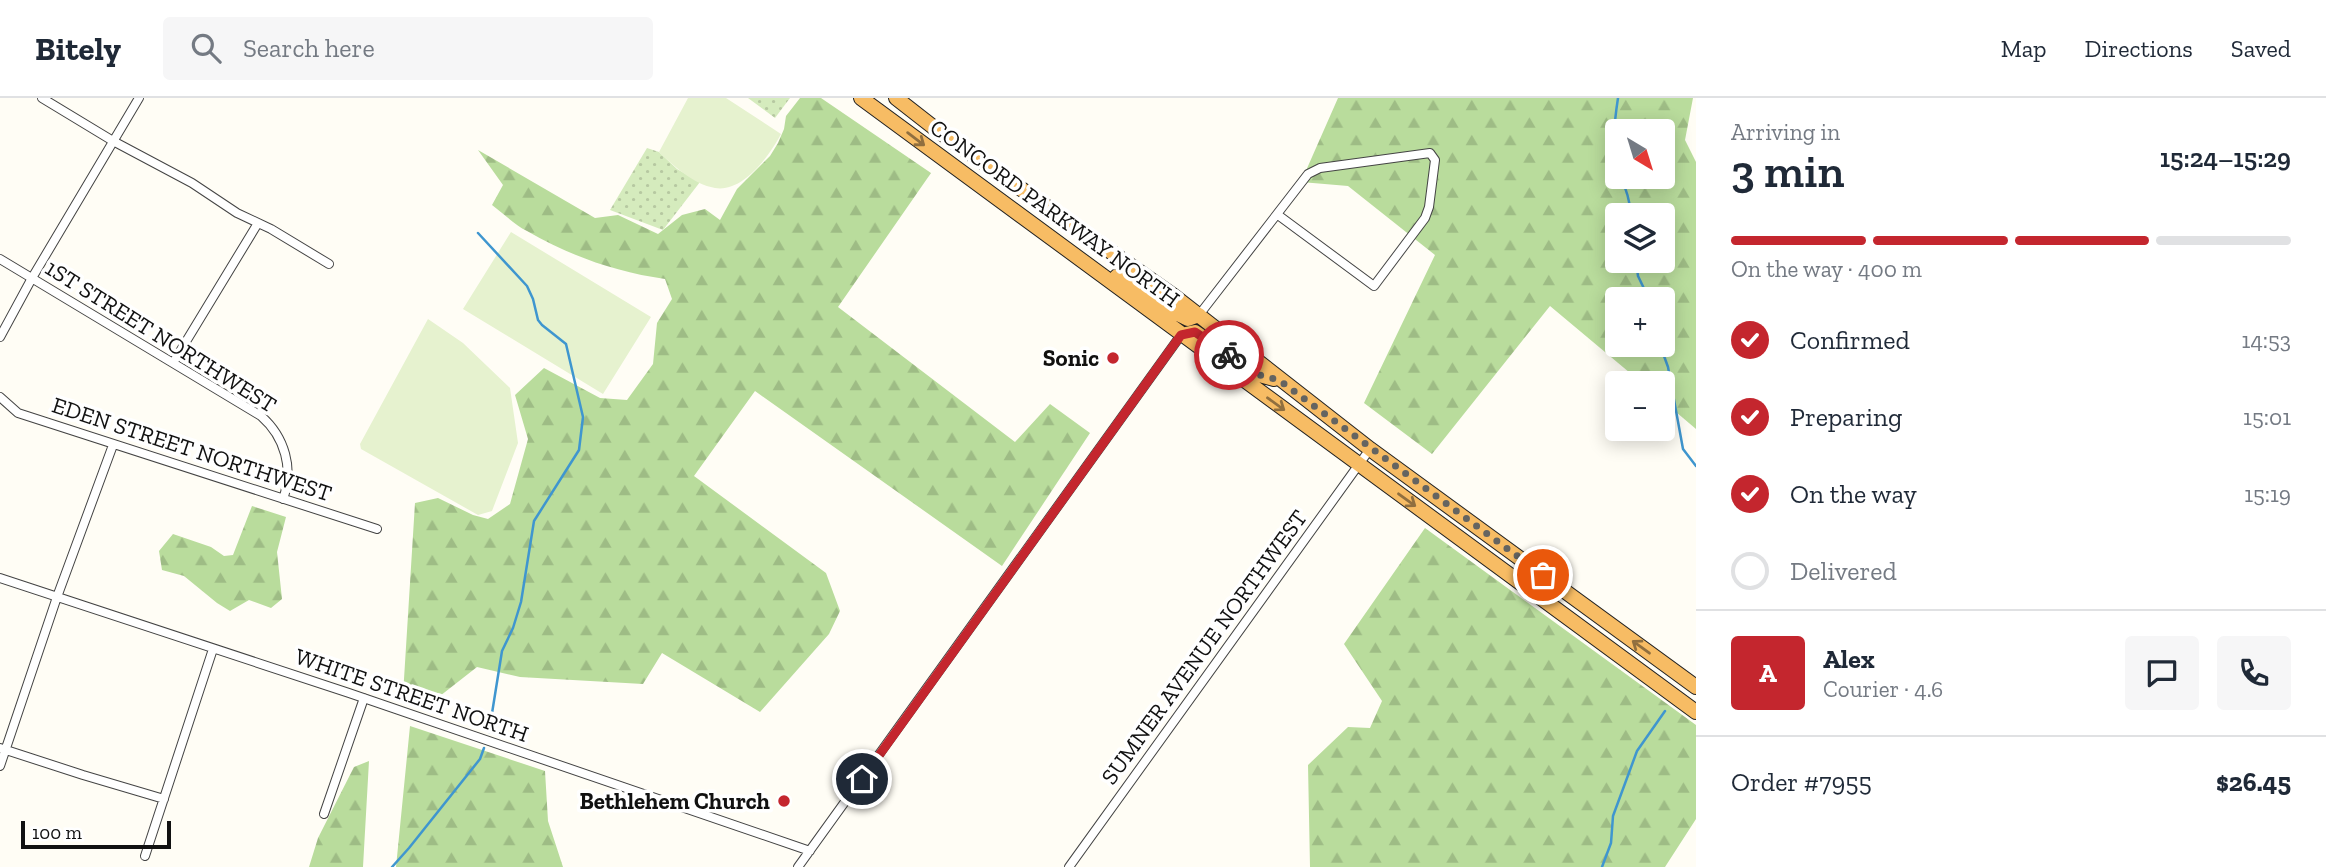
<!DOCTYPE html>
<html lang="en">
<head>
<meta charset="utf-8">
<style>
	body { margin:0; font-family:"Zilla Slab",serif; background:#f6f6f7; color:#1f2937; height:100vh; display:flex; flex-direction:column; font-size:26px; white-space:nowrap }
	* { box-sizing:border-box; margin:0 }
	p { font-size:23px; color:#747a83 }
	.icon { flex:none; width:38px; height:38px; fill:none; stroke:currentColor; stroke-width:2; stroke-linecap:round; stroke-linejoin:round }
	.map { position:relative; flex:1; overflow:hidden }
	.panel { display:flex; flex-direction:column; background:#fff; width:630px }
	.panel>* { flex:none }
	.needle { width:46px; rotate:142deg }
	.fabs { position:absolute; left:1605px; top:21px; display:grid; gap:14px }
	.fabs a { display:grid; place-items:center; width:70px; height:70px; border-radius:7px; background:#fff; box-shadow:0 4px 18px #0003; font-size:35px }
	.scale { position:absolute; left:21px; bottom:18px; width:150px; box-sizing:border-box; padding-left:7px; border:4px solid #111; border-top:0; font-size:19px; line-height:24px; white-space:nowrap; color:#111; -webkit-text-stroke:5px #fff; paint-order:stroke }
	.pin { position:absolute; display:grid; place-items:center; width:60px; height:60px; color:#fff; margin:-30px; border:4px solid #fff; border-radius:50%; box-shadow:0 2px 7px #0007 }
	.courier { position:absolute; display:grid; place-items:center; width:70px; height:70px; margin:-35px; border:5px solid #c4262e; border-radius:50%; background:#fff; color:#222; box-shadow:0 2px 9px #0007 }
	.head em { font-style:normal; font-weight:600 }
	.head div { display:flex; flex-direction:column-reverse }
	.head { display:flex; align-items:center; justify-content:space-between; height:119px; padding:0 35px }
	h1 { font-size:46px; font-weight:600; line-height:52px }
	.bar { display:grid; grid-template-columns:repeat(4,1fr); gap:10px 7px; align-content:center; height:84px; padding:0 35px }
	.bar i { height:9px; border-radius:5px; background:#e0e1e3 }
	.bar .selected { background:#c4262e }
	.bar p { grid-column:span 4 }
	.line { display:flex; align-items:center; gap:18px; padding:0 35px; border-top:2px solid #e0e1e3 }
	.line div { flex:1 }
	.round { display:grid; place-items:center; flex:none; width:74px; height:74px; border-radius:7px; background:#f6f6f7 }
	ol { padding:0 35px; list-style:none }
	li { display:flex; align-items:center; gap:21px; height:77px }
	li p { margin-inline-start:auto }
	li .icon { padding:7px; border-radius:50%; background:#c4262e; color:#fff; stroke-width:4 }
	li:last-child { color:#747a83 }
	li i { width:38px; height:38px; border:4px solid #e0e1e3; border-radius:50% }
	header { display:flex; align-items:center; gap:42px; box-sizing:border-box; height:98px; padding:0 35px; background:#fff; border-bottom:2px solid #e0e1e3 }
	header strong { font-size:33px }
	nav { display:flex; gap:38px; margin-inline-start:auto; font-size:24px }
	.search { width:490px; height:63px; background:#f6f6f7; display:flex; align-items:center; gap:18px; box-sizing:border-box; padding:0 24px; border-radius:7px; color:#747a83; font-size:26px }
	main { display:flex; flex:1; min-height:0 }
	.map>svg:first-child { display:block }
</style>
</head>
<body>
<header>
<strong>Bitely</strong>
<div class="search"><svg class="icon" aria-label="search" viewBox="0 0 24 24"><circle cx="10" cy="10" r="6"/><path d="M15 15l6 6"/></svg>Search here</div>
<nav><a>Map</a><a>Directions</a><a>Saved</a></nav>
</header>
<main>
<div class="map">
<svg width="1696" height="769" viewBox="0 0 1696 769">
	<defs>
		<pattern id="forest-firs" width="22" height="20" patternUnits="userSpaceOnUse" patternTransform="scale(1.75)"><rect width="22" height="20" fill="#b9dc9c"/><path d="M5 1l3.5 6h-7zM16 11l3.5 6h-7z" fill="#9ebc85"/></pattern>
		<pattern id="park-dots" width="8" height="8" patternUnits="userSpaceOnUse" patternTransform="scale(1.75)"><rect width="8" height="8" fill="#d5ebbd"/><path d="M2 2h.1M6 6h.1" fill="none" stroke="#b6c8a1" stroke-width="1.8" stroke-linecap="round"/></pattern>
	</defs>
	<rect width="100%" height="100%" fill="#fffdf5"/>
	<path fill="url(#forest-firs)" fill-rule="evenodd" d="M800,0h21l110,75 -93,134 177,135 35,-38 40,29 -88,133 -247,-175 -61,85 132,97 14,38 -11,23 -69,78 -98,-59 -19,31 -123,-7 -43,-10 -46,36 -28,-8 12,-192 23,-5 35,17 15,4 22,-15 18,-65 -13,-44 29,-27 56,30 27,2 26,-36 4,-41 15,-24 -7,-20c-49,-7 -95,-23 -138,-48 -12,-6 -23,-17 -35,-26l11,-20 -25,-35 117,68 23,-3 40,19 24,-19 23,-6 15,11 17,-31 33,-33 8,-13 6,-14 2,-13z
		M1338,0h355l-8,42 11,22v267l-33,-28 -1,-18h-20l-92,-77 -118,148 -68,-51 71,-148 -87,-69 -47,-4zM1617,33h45v46h-45zM1617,117h45v46h-45zM1617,201h45v46h-45z
		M252,408l34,11 -9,35 5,47 -11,9 -22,-8 -19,11 -13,-8 -33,-27 -22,-6 -3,-19 14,-17 38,13 13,9 9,-1z
		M1425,430l271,197v94l-31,48h-355l-2,-102 40,-38 22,1 12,-27 -38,-57z
		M410,628l135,45 3,50 15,46h-167z
		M369,663l-6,106h-54l9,-29 36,-71z"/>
	<path fill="url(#park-dots)" d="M748,0h42l-15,20z
		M647,50l12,4 18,17 23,13 -37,48 -53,-20z"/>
	<path fill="#e6f2cf" d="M688,0h38l55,36c-11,21 -38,59 -66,54 -22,-4 -41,-22 -56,-36z
		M511,134l140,85 -48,77 -140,-85z
		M428,221l35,24 47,45 8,55 -26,68 -14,4 -117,-66 -1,-5z"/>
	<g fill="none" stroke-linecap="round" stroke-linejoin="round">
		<path stroke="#3f96cf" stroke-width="2.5" d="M1617,74c-5,-27 -3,-48 1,-74
			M1619,79c7,9 12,27 11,38
			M478,135l49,53 6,13 5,21 4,5 24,19 17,73 -4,33 -45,71 -13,81 -8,26 -11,23 -13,81
			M1636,163l2,15 11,23
			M1660,247l8,22 15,82 13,17
			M392,769l17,-19 71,-89 4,-11
			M1602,769l9,-24 2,-27 24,-65 28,-40"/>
		<g stroke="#444" stroke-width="10">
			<path id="minor" d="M42,0l71,43 79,42 45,30 34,16 58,35
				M0,161l261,157c24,21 33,53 22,83
				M1199,217l109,-141 12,-6 110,-15 5,7 -6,47 -4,11 -51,68 -96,-71
				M0,239l32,-59 107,-180
				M173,265l85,-140
				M0,299l18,16 359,116
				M0,480l349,115 461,158
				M0,650l83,27 81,24
				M0,668l57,-169 56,-152
				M324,716l40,-116
				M145,758l68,-207
				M798,769l383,-532
				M1069,769l301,-418"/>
		</g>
		<g stroke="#222" stroke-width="16">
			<path id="trunk" d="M861,0l835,614
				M896,0l41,32 237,166 196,153 326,238
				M1117,178l43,29 28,14 11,-4
				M1181,237l14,-3 61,42 18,5"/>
		</g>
		<use href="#minor" stroke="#fff" stroke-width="8"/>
		<use href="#trunk" stroke="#f7bc64" stroke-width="14"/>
	</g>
	<defs><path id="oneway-shaft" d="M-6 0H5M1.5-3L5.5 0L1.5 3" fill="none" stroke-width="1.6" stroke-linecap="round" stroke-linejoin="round" transform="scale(1.75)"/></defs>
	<g stroke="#906f3f">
		<use href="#oneway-shaft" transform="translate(916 41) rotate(37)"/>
		<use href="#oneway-shaft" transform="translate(1276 306) rotate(36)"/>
		<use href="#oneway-shaft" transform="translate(1407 402) rotate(36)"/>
		<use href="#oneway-shaft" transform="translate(1641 549) rotate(-144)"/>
	</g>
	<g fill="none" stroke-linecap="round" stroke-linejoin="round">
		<path stroke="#646461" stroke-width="7" stroke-dasharray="0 12.6" d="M1229,257l27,19 23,6 264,195"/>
		<path stroke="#c4262e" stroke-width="9" d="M862,681l319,-444 14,-3 34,23"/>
	</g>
	<g fill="#c4262e" stroke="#fff" stroke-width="2.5">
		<circle cx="1113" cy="260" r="7"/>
		<circle cx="784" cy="703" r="7"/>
	</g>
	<g text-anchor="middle" stroke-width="7" stroke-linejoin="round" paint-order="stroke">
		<g font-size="23" fill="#111" stroke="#fff">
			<text transform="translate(1055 115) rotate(36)" y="8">CONCORD PARKWAY NORTH</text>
			<text transform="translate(161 238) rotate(32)" y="8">1ST STREET NORTHWEST</text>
			<text transform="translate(192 351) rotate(18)" y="8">EDEN STREET NORTHWEST</text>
			<text transform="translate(1204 549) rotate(-54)" y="8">SUMNER AVENUE NORTHWEST</text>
			<text transform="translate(412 597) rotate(19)" y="8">WHITE STREET NORTH</text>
		</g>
		<g font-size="23" font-weight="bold" fill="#111" stroke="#fff" text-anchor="end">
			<text x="1099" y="268">Sonic</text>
			<text x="770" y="711">Bethlehem Church</text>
		</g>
	</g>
</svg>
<div class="fabs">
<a><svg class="needle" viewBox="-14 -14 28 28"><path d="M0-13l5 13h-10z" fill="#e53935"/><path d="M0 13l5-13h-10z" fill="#747a83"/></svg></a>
<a><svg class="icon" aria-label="layers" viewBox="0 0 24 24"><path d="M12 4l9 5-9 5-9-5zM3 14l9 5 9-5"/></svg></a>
<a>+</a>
<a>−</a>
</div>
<div class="scale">100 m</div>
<div class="pin" style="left:1543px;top:477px;background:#ea580c"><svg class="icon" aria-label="bag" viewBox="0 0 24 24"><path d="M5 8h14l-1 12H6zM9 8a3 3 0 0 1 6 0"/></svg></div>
<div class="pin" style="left:862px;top:681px;background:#1f2937"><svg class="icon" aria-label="home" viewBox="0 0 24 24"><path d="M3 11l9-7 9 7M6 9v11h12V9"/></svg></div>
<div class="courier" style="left:1229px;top:257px"><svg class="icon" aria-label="bike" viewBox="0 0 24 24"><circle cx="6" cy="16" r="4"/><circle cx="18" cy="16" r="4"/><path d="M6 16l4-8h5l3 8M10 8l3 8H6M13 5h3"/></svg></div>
</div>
<section class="panel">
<div class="head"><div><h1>3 min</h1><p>Arriving in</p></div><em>15:24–15:29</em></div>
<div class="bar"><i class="selected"></i><i class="selected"></i><i class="selected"></i><i></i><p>On the way · 400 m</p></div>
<ol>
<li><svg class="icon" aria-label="check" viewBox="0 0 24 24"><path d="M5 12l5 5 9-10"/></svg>Confirmed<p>14:53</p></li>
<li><svg class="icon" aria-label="check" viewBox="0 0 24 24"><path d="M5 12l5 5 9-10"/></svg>Preparing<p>15:01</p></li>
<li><svg class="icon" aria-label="check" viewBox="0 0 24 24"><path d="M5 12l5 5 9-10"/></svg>On the way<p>15:19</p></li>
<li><i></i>Delivered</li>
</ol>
<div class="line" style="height:126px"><b class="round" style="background:#c4262e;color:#fff">A</b><div><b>Alex</b><p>Courier · 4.6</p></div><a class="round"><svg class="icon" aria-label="chat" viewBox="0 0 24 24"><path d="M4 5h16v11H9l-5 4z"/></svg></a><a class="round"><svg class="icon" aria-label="phone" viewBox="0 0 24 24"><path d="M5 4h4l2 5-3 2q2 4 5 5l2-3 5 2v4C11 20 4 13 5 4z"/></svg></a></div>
<div class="line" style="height:91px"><div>Order #7955</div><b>$26.45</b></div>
</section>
</main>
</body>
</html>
